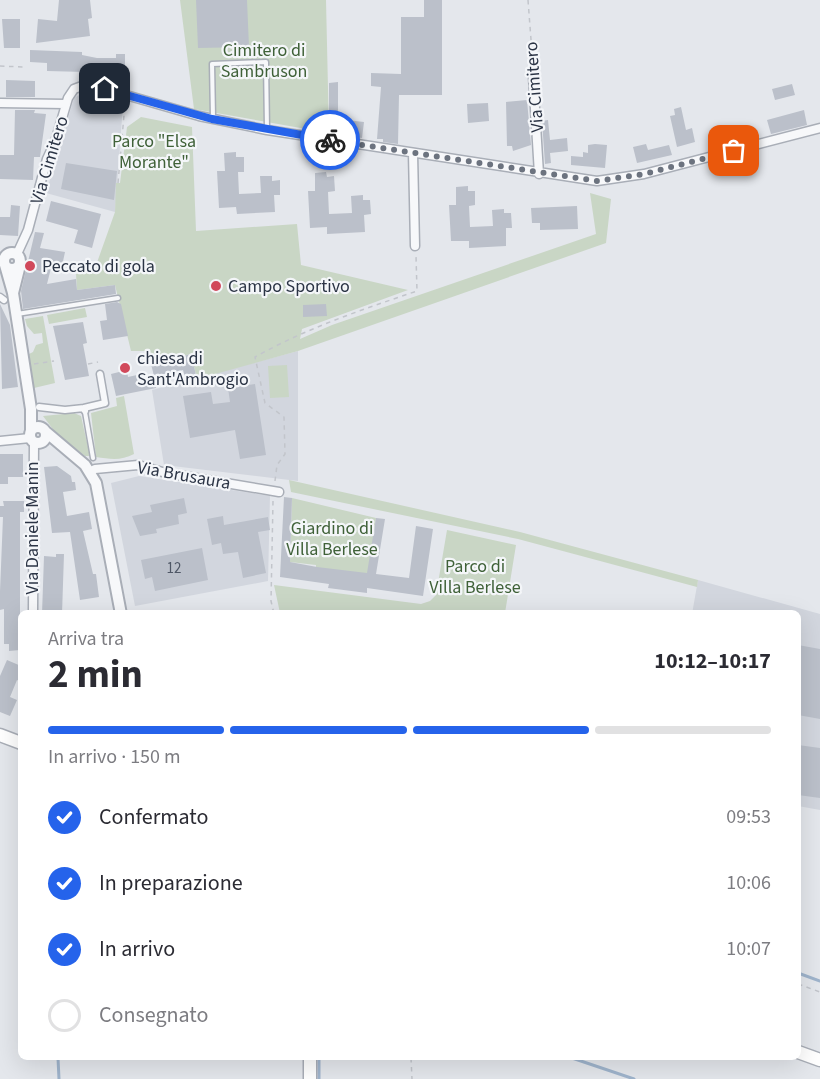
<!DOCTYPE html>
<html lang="it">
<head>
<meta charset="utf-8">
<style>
	body { margin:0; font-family:"Source Sans 3",sans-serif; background:#f2f2f3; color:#2b2b33; height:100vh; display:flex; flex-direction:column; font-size:22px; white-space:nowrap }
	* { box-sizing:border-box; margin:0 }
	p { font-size:20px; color:#7c7c81 }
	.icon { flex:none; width:33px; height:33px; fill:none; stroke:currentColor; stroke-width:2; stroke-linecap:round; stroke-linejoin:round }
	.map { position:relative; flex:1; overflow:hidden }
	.details { position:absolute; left:18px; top:610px; width:783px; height:450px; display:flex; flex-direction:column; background:#fff; border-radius:9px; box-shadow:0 6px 24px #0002 }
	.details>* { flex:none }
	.pin { position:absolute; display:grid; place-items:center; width:51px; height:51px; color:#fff; margin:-26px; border-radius:12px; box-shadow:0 3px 9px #0006 }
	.courier { position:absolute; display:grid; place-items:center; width:60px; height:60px; margin:-30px; border:4px solid #2563eb; border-radius:50%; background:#fff; color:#222; box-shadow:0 2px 8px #0007 }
	.head em { font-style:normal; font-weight:700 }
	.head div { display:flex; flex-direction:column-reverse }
	.head { display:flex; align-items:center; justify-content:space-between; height:102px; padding:0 30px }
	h1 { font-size:39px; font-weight:700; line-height:45px }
	.bar { display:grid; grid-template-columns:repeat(4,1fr); gap:9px 6px; align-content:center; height:72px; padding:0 30px }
	.bar i { height:8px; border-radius:4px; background:#e1e1e2 }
	.bar .active { background:#2563eb }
	.bar p { grid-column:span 4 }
	ol { padding:0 30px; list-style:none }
	li { display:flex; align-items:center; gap:18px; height:66px }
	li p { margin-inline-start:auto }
	li .icon { padding:6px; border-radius:50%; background:#2563eb; color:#fff; stroke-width:4 }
	li:last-child { color:#7c7c81 }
	li i { width:33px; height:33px; border:3px solid #e1e1e2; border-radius:50% }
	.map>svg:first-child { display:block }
</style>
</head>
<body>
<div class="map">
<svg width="820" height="1079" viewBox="0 0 820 1079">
	<rect width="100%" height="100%" fill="#e4e7ec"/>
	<path fill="#d2d6de" d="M81,94l42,11 -8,107 -69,-19 28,-95z
		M298,351v130l-134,-16 -12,-75z
		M139,476l131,20 -2,85 -133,25 -24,-123z
		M698,580l122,34v196l-22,-4v-192h-106z"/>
	<path fill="#c9d6c5" d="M180,0h146l3,133 -135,-24z
		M141,117l51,10 4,104 101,-7 4,41 107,25 -106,39 -2,10 32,-14 264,-91 -6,-41 21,6 -5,44 -308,108 -101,28 -6,-25 -43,10 -3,-13h-14l-16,-66 -38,5 -1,-16 18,-3 21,-59 1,-29h4l7,-56z
		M85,308l2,9 -38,7 -2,-9z
		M43,316l12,67 -21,5 -5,-34 4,-2 3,-7 7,-2 -1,-10 -8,1 -7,-8 -2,-7z
		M287,365l2,32 -19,1 -2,-32z
		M124,396l10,58c-13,7 -24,5 -38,3l-5,-44 26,-7 -1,-8z
		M74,413l7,3 9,40h-5l-30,-24 -12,-16z
		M289,480l231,52 178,48 -1,7 -179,-48 -227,-47z
		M292,498l84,20 -7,56 -53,-2v-7l-26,-3z
		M447,530l69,15 -11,68h-225l-6,-28 147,19 9,-3 6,-6z"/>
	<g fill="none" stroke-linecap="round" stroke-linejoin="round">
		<path stroke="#9fb4cc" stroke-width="3" d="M798,973l22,8
			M58,1058l1,21
			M572,1058l62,21
			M319,1079v-21"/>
	</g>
	<path fill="#bbc0ca" d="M59,0h31l2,18 -4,1 2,17 -54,7 2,-24 19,2z
		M196,0h51l2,47 -51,1z
		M424,0h18v95h-43l-1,49 -15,-2v-3h-6l4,-52 -10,-1v-13l30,1v-57h23z
		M2,19h18v29h-16z
		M30,50l52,2v3l15,3h19v-4h9v18l-28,-1v7h-12v-6l-38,-1v-8l-17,-1z
		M6,80l29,1v16h-29z
		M338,82v37l26,3 -2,16 -33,-5 3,-22h-3v-28z
		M792,84l3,11 -20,5 -3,-11z
		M527,100l4,45 -18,6 -1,-5h-5l-1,-44z
		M488,103l1,18 -21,2 -1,-19z
		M681,107l5,23 6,-2 3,14 -18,5 -7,-31 5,-1 -1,-6z
		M15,110h20l-1,3 12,1 -6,43h-6l-1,23 -33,-1v-24h14z
		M804,110l3,15 -36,9 -4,-14z
		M548,120l2,20 17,-2 1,13 -18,2 1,10 -6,1 -3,-43z
		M595,144l12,1 -2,23 -34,-3v-9l12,1v-5l5,1v-8z
		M646,144l2,6 21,-5 3,10 -35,8 -4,-16z
		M236,152v5h8v15h-6l1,22 22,-1 -1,-17h12v5l8,-1v15h-6l1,17 -38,2 -1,-7 -17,1 -2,-37h8l-1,-18z
		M66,163l51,8 -3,29 -53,-11z
		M326,172l1,5 7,-1 1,15 -7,1 1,22 23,-1 -1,-17 12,-1v5h7l1,14 -7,1 1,17 -38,2v-7l-17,1 -2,-37h7v-18z
		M468,186v5h7v14l-6,1 1,21 23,-1 -1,-16 12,-1v4h7l1,15h-6v18l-37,2v-7h-18l-2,-36h7v-18z
		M51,201l50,13 -9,34 -18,-5 4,-13 -32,-9z
		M11,205l9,1 -2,30 -18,-1v-18h10z
		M577,206l1,23 -38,1v-7h-8l-1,-15z
		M35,232l9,1 -4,15 25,4 -3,14 -10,-2 -5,20 29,-5 1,11 38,-5 1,9 -93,15 -2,-18z
		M117,302l4,2 7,32 -25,4 -3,-19 7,-1 -2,-16z
		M0,304l10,21 8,62 -16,2z
		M326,304l1,12 -24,1v-12z
		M83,322l4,21 -4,1 6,32 -24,4 -12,-54z
		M191,354l5,21 -11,2 -2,-7 -29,6 -3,-12z
		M127,370l1,7 9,-2 1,7 15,-3 3,9 -40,8 -5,-22z
		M255,384l11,71 -26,4 -5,-29 -45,8 -7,-42 28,-4 2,12 17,-2 -2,-14z
		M0,454h23v23h-15v7h-8z
		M57,466l14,10 1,6h3l1,8 -13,2 4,24 22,-4 3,17 -9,2 10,43h3l3,23 -19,3 -10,-68 -18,1 -8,-66z
		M284,497l8,1 -2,64 27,5 50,6 9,-55 9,1 -9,55 33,4 7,-52 17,3 -10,67 -56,-8v5l-39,-5 1,-4 -49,-7z
		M184,498l3,15 -9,2 1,9 -23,5 1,4 -17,3 -8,-20 20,-4 -2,-7z
		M3,501h21v11h-4v138l-11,1v-7h-5v-35l-4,1v-19l3,-74h-3v-11h4z
		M223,516l1,9 44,-8 2,13 -12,2 8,41 -23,5 -5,-26 -15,2 -2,-11 -9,2 -5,-26z
		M202,548l6,32 -53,11 -3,-14 -7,2 -4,-19z
		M56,554h8l-2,60h-20l2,-58 12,1z
		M798,645l22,4v70l-22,-4z
		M7,660l14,6v16l-4,-2 -7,17 7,3 -7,16 -10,-4v-36z
		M798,745l22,3v50l-22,-3z"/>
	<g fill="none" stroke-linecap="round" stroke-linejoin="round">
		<g stroke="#a9aeb7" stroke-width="7">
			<path id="service" d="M213,117l-1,-53 54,-2 1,67
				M17,314l101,-16
				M85,412l8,46"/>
		</g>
		<g stroke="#a9aeb7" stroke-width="9">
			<path id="pedestrian" d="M0,297l4,3
				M39,407l26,3 19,-2 1,3
				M84,408l21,-5 -5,-29"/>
		</g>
		<g stroke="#a9aeb7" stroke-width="11">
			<path id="minor" d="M533,76l6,98
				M0,103l65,1
				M413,153l2,93
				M17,254l11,-24 19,-71 8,-17 13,-44 6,-9 8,-3 23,3 94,27 68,14 330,51 47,-7 176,-46
				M0,441l30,-3
				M90,472l5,-3 43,-4 28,8 113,19
				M33,614l1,-172"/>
		</g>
		<g stroke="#a9aeb7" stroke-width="14">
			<path id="tertiary" d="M4 261a8 8 0 1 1 16 0a8 8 0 1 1-16 0Z
				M5,265l8,28 18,116v22
				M13,293l7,-28
				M30 435a8 8 0 1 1 16 0a8 8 0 1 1-16 0Z
				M46,432l39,33 11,18 25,131"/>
		</g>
		<g stroke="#a9aeb7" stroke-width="15">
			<path id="secondary" d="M0,735l21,8
				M798,1052l22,8
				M310,1079v-21"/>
		</g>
		<path stroke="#c2c5cb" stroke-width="1.5" stroke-dasharray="4.5 4.5" stroke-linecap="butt" d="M528,0l5,66
			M0,66l23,1
			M118,183l7,-79
			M34,364l20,-3
			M88,364l10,-2
			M275,481l2,-16 8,-11 -1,-37 -19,-14 -10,-46c52,-29 106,-47 162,-66l-1,-35
			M273,501l-2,100 3,13
			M798,984l22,8
			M411,1058l1,21"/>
		<use href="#service" stroke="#f7f8fa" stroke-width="4"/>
		<use href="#pedestrian" stroke="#f7f8fa" stroke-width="6"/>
		<use href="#minor" stroke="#f7f8fa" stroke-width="8"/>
		<use href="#tertiary" stroke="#f7f8fa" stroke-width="10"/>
		<use href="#secondary" stroke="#fff" stroke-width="12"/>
	</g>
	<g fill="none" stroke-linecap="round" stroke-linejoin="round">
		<path stroke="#6c737f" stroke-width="6" stroke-dasharray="0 10.8" d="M330,140l267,41 47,-7 90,-23"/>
		<path stroke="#2563eb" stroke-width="8" d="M105,89l107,30 118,21"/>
	</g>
	<g fill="#d1495b" stroke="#f4f6f9" stroke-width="2">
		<circle cx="30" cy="266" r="6"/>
		<circle cx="216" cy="286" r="6"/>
		<circle cx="125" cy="368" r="6"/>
	</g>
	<g text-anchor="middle" stroke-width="4.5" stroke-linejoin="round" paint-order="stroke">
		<g font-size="15" fill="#4f5766">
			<text x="174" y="573">12</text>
		</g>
		<g font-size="18" fill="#3f6138" stroke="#f4f6f9">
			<text x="264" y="56">Cimitero di<tspan x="264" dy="21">Sambruson</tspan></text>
			<text x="154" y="147">Parco "Elsa<tspan x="154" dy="21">Morante"</tspan></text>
			<text x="332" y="534">Giardino di<tspan x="332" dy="21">Villa Berlese</tspan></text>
			<text x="475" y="572">Parco di<tspan x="475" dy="21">Villa Berlese</tspan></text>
		</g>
		<g font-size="18" fill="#2b3445" stroke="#f4f6f9">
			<text transform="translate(534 87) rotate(-94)" y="6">Via Cimitero</text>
			<text transform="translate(49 160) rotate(-73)" y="6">Via Cimitero</text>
			<text transform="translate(184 475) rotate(10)" y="6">Via Brusaura</text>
			<text transform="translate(32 528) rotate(-90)" y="6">Via Daniele Manin</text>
		</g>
		<g font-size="18" fill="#2b3445" stroke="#f4f6f9" text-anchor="start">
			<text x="42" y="272">Peccato di gola</text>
			<text x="228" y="292">Campo Sportivo</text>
			<text x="137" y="364">chiesa di<tspan x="137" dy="21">Sant'Ambrogio</tspan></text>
		</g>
	</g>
</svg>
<div class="pin" style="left:734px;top:151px;background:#ea580c"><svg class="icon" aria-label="bag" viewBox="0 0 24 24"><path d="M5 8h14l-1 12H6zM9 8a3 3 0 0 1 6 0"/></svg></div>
<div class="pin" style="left:105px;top:89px;background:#1f2937"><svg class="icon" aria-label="home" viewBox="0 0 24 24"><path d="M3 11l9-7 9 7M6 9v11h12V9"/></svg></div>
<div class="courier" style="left:330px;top:140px"><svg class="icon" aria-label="bike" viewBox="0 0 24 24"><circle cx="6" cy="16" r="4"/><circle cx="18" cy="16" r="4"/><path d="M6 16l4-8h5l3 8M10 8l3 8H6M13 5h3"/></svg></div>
<section class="details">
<div class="head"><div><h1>2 min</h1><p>Arriva tra</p></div><em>10:12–10:17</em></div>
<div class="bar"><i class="active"></i><i class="active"></i><i class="active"></i><i></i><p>In arrivo · 150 m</p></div>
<ol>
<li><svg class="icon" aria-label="check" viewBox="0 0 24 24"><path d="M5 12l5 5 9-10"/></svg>Confermato<p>09:53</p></li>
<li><svg class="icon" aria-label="check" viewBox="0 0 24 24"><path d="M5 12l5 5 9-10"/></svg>In preparazione<p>10:06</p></li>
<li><svg class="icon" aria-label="check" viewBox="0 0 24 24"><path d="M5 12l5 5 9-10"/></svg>In arrivo<p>10:07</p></li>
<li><i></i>Consegnato</li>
</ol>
</section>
</div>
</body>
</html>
